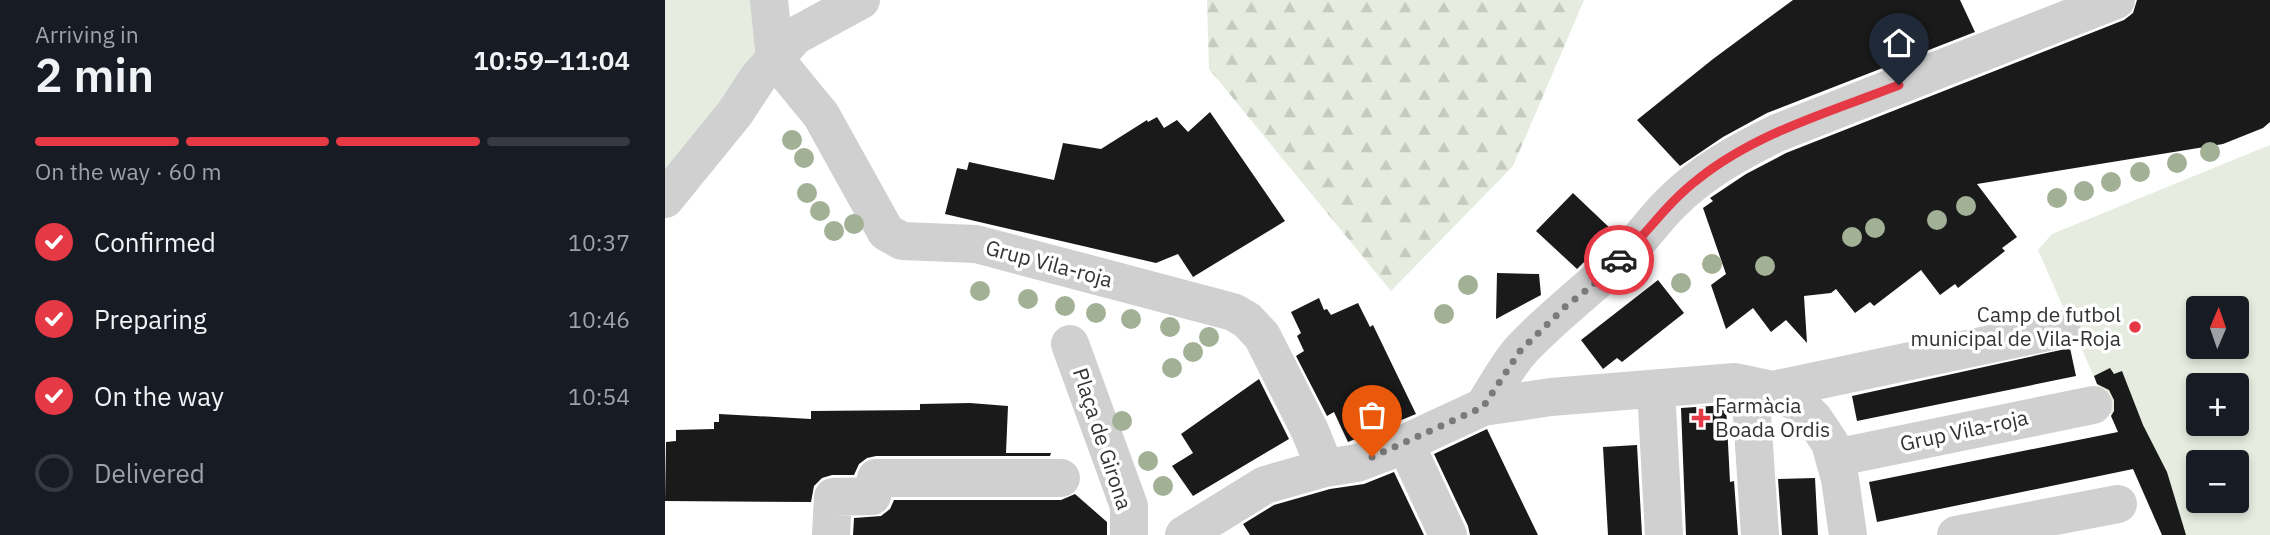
<!DOCTYPE html>
<html lang="en">
<head>
<meta charset="utf-8">
<style>
	body { margin:0; font-family:"IBM Plex Sans",sans-serif; background:#242831; color:#f1f3f6; height:100vh; display:flex; flex-direction:column; font-size:26px; white-space:nowrap }
	* { box-sizing:border-box; margin:0 }
	p { font-size:23px; color:#9ea1a6 }
	.icon { flex:none; width:38px; height:38px; fill:none; stroke:currentColor; stroke-width:2; stroke-linecap:round; stroke-linejoin:round }
	.map { position:relative; flex:1; overflow:hidden }
	.drawer { display:flex; flex-direction:column; background:#171b24; width:665px }
	.drawer>* { flex:none }
	.needle { width:46px; rotate:2deg }
	.buttons { position:absolute; left:1521px; top:296px; display:grid; gap:14px }
	.buttons a { display:grid; place-items:center; width:63px; height:63px; border-radius:7px; background:#171b24; box-shadow:0 4px 10px #0003; font-size:35px }
	.pin { position:absolute; display:grid; place-items:center; width:60px; height:60px; color:#fff; margin:-72px -30px; border-radius:50% 50% 50% 0; rotate:-45deg; box-shadow:0 0 7px #0007 }
	.pin .icon { rotate:45deg }
	.courier { position:absolute; display:grid; place-items:center; width:70px; height:70px; margin:-35px; border:5px solid #e63946; border-radius:50%; background:#fff; color:#222; box-shadow:0 2px 9px #0007 }
	.summary em { font-style:normal; font-weight:600 }
	.summary div { display:flex; flex-direction:column-reverse }
	.summary { display:flex; align-items:center; justify-content:space-between; height:119px; padding:0 35px }
	h1 { font-size:46px; font-weight:600; line-height:52px }
	.bar { display:grid; grid-template-columns:repeat(4,1fr); gap:10px 7px; align-content:center; height:84px; padding:0 35px }
	.bar i { height:9px; border-radius:5px; background:#363941 }
	.bar .current { background:#e63946 }
	.bar p { grid-column:span 4 }
	ol { padding:0 35px; list-style:none }
	li { display:flex; align-items:center; gap:21px; height:77px }
	li p { margin-inline-start:auto }
	li .icon { padding:7px; border-radius:50%; background:#e63946; color:#fff; stroke-width:4 }
	li:last-child { color:#9ea1a6 }
	li i { width:38px; height:38px; border:4px solid #363941; border-radius:50% }
	main { display:flex; flex:1; min-height:0 }
	.map>svg:first-child { display:block }
</style>
</head>
<body>
<main>
<section class="drawer">
<div class="summary"><div><h1>2 min</h1><p>Arriving in</p></div><em>10:59–11:04</em></div>
<div class="bar"><i class="current"></i><i class="current"></i><i class="current"></i><i></i><p>On the way · 60 m</p></div>
<ol>
<li><svg class="icon" aria-label="check" viewBox="0 0 24 24"><path d="M5 12l5 5 9-10"/></svg>Confirmed<p>10:37</p></li>
<li><svg class="icon" aria-label="check" viewBox="0 0 24 24"><path d="M5 12l5 5 9-10"/></svg>Preparing<p>10:46</p></li>
<li><svg class="icon" aria-label="check" viewBox="0 0 24 24"><path d="M5 12l5 5 9-10"/></svg>On the way<p>10:54</p></li>
<li><i></i>Delivered</li>
</ol>
</section>
<div class="map">
<svg width="1605" height="535" viewBox="0 0 1605 535">
	<defs>
		<pattern id="forest-firs" width="22" height="20" patternUnits="userSpaceOnUse" patternTransform="scale(1.75)"><rect width="22" height="20" fill="#e6ecdf"/><path d="M5 1l3.5 6h-7zM16 11l3.5 6h-7z" fill="#c6cbc0"/></pattern>
	</defs>
	<rect width="100%" height="100%" fill="#fff"/>
	<path fill="#e6ecdf" fill-rule="evenodd" d="M0,0h92l3,53 -95,123z
		M1605,145v390h-106l-126,-285 14,-16zM1533,308h39v38h-39zM1533,385h39v39h-39zM1533,462h39v38h-39z"/>
	<path fill="url(#forest-firs)" d="M542,0h377l-71,166 -122,125 -182,-222z"/>
	<path fill="#1a1a1a" d="M1128,0h167l15,32 -208,81 -44,24 -43,29 -43,-46 76,-61z
		M1472,0h133v122l-7,6 -40,16 -246,40 40,53 -15,11 3,3 -47,37 -3,-4 -15,11 -19,-25 -47,36 -4,-4 -15,11 -19,-24 -5,4 -27,3 3,47 -21,-23 -15,12 -18,-24 -27,21 -15,-44 15,-11 -23,-66 10,-7 -3,-3 36,-24 40,-21 338,-133 9,-7z
		M545,112l75,109 -92,56 -15,-23 -22,9 -211,-49 12,-46 10,2 2,-8 85,18 9,-37 38,6 46,-29 1,2 9,-5 7,11 13,-8 11,12z
		M908,193l41,39 -37,37 -41,-38z
		M832,273l42,1 2,21 -45,24z
		M993,280l26,33 -62,49 -5,-4 -14,11 -22,-29z
		M654,298l5,12 3,-1 4,6 27,-12 12,24 3,-2 43,89 -68,28 -14,-30 -7,4 -31,-60 8,-5 -7,-15 4,-3 -10,-21z
		M1405,348l6,28 -219,45 -5,-25z
		M1445,368l4,6 8,-3 21,54 24,47 19,63h-24l-29,-66 -256,53 -8,-40 249,-50 -7,-16 3,-5v-11l-5,-10 -12,-6 -3,-8z
		M594,379l30,60 -96,57 -21,-30 21,-13 -12,-19z
		M305,403l38,3 -2,47h45l-1,3h-174l-9,2 -8,6 -5,11h-22l-10,3 -8,8 -3,16 -146,-1 1,-59 10,-1v-11l38,-1v-7h5v-8l92,5v-8l109,-1v-6z
		M1061,405l4,77 4,-1 4,54h-52l-5,-127z
		M822,429l22,46 29,60h-68l-2,-9 -34,-72z
		M972,445l5,90h-34l-5,-88z
		M729,472l30,63h-174l-7,-11 31,-19 56,-16 34,-5z
		M1150,478l3,57h-36l-4,-56z
		M410,494l32,28v13h-254l1,-17 27,-2 9,-7 4,-9h167z"/>
	<g fill="none" stroke-linecap="round" stroke-linejoin="round">
		<path stroke="#d0d0d0" stroke-width="38" d="M104,0l6,59
			M110,59l46,56 65,117 16,9 74,3 257,68 14,8 15,16 48,95 15,37
			M0,199l70,-86 23,-35 37,-42 66,-36
			M405,344l59,162v29
			M1085,385l10,150
			M991,389l8,146
			M1108,390l289,-61
			M818,407c13,-19 24,-42 39,-58 31,-33 66,-59 99,-90 18,-17 32,-38 50,-56 31,-31 67,-51 106,-70l339,-133
			M740,443l43,92
			M1169,458l259,-53
			M166,535l2,-38 39,-1 4,-18h185
			M519,535l81,-50 60,-17 32,-5 29,-11 97,-45 68,-10 184,-15 38,8 25,13 16,16 16,24 10,36 8,56
			M1291,535l162,-31"/>
	</g>
	<g fill="#a2b095">
		<circle cx="127" cy="140" r="10"/>
		<circle cx="1545" cy="152" r="10"/>
		<circle cx="139" cy="158" r="10"/>
		<circle cx="1512" cy="163" r="10"/>
		<circle cx="1475" cy="172" r="10"/>
		<circle cx="1446" cy="182" r="10"/>
		<circle cx="1419" cy="191" r="10"/>
		<circle cx="142" cy="193" r="10"/>
		<circle cx="1392" cy="198" r="10"/>
		<circle cx="1301" cy="206" r="10"/>
		<circle cx="155" cy="211" r="10"/>
		<circle cx="1272" cy="220" r="10"/>
		<circle cx="189" cy="224" r="10"/>
		<circle cx="1210" cy="228" r="10"/>
		<circle cx="169" cy="231" r="10"/>
		<circle cx="1187" cy="237" r="10"/>
		<circle cx="1047" cy="264" r="10"/>
		<circle cx="1100" cy="266" r="10"/>
		<circle cx="1016" cy="283" r="10"/>
		<circle cx="803" cy="285" r="10"/>
		<circle cx="315" cy="291" r="10"/>
		<circle cx="363" cy="299" r="10"/>
		<circle cx="400" cy="306" r="10"/>
		<circle cx="431" cy="313" r="10"/>
		<circle cx="779" cy="314" r="10"/>
		<circle cx="466" cy="319" r="10"/>
		<circle cx="505" cy="327" r="10"/>
		<circle cx="544" cy="337" r="10"/>
		<circle cx="528" cy="352" r="10"/>
		<circle cx="507" cy="368" r="10"/>
		<circle cx="457" cy="421" r="10"/>
		<circle cx="483" cy="461" r="10"/>
		<circle cx="498" cy="486" r="10"/>
	</g>
	<g fill="none" stroke-linecap="round" stroke-linejoin="round">
		<path stroke="#7a7a7a" stroke-width="7" stroke-dasharray="0 12.6" d="M707,457l111,-50 37,-56 45,-44 29,-23 25,-24"/>
		<path stroke="#e63946" stroke-width="9" d="M954,260c27,-25 48,-57 78,-80 58,-47 133,-68 202,-95"/>
	</g>
	<g fill="#e63946" stroke="#fff" stroke-width="2.5">
		<circle cx="1470" cy="327" r="7"/>
		<path d="M1032.5 407.5h7v7h7v7h-7v7h-7v-7h-7v-7h7z"/>
	</g>
	<g text-anchor="middle" stroke-width="7" stroke-linejoin="round" paint-order="stroke">
		<g font-size="21" fill="#333" stroke="#fff">
			<text transform="translate(384 264) rotate(15)" y="7">Grup Vila-roja</text>
			<text transform="translate(1299 431) rotate(-12)" y="7">Grup Vila-roja</text>
			<text transform="translate(437 439) rotate(72)" y="7">Plaça de Girona</text>
		</g>
		<g font-size="21" fill="#333" stroke="#fff" text-anchor="end">
			<text x="1456" y="322">Camp de futbol<tspan x="1456" dy="24">municipal de Vila-Roja</tspan></text>
			<text x="1050" y="413" text-anchor="start">Farmàcia<tspan x="1050" dy="24">Boada Ordis</tspan></text>
		</g>
	</g>
</svg>
<div class="buttons">
<a><svg class="needle" viewBox="-14 -14 28 28"><path d="M0-13l5 13h-10z" fill="#e53935"/><path d="M0 13l5-13h-10z" fill="#9ea1a6"/></svg></a>
<a>+</a>
<a>−</a>
</div>
<div class="pin" style="left:707px;top:457px;background:#ea580c"><svg class="icon" aria-label="bag" viewBox="0 0 24 24"><path d="M5 8h14l-1 12H6zM9 8a3 3 0 0 1 6 0"/></svg></div>
<div class="pin" style="left:1234px;top:85px;background:#1f2937"><svg class="icon" aria-label="home" viewBox="0 0 24 24"><path d="M3 11l9-7 9 7M6 9v11h12V9"/></svg></div>
<div class="courier" style="left:954px;top:260px"><svg class="icon" aria-label="car" viewBox="0 0 24 24"><path d="M5 17H2v-5l4-1 3-4h7l3 4 3 1v5h-3M9 17h6M6 11h13"/><circle cx="7" cy="17" r="2"/><circle cx="17" cy="17" r="2"/></svg></div>
</div>
</main>
</body>
</html>
